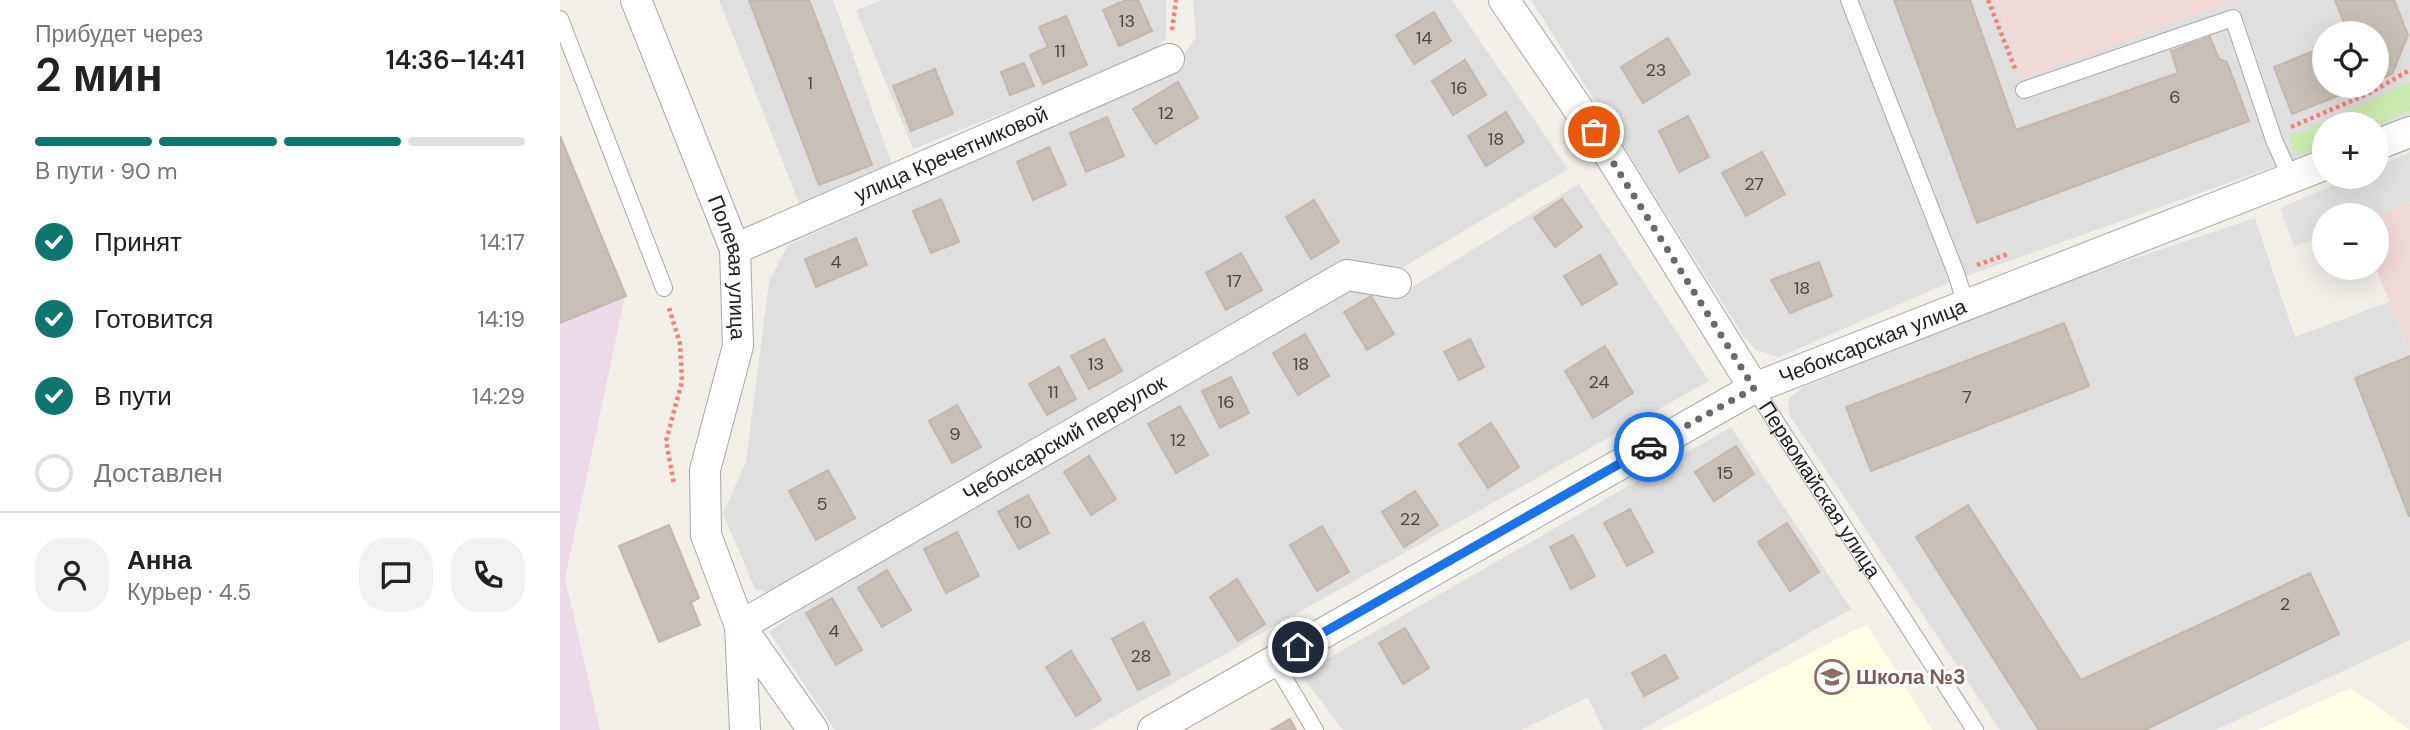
<!DOCTYPE html>
<html lang="ru">
<head>
<meta charset="utf-8">
<style>
	body { margin:0; font-family:"DM Sans",sans-serif; background:#f2f2f2; color:#222; height:100vh; display:flex; flex-direction:column; font-size:26px; white-space:nowrap }
	* { box-sizing:border-box; margin:0 }
	p { font-size:23px; color:#767676 }
	.icon { flex:none; width:38px; height:38px; fill:none; stroke:currentColor; stroke-width:2; stroke-linecap:round; stroke-linejoin:round }
	.map { position:relative; flex:1; overflow:hidden }
	.panel { display:flex; flex-direction:column; background:#fff; width:560px }
	.panel>* { flex:none }
	.fabs { position:absolute; left:1752px; top:21px; display:grid; gap:14px }
	.fabs a { display:grid; place-items:center; width:77px; height:77px; border-radius:50%; background:#fff; box-shadow:0 7px 28px #0002; font-size:35px }
	.pin { position:absolute; display:grid; place-items:center; width:60px; height:60px; color:#fff; margin:-30px; border:4px solid #fff; border-radius:50%; box-shadow:0 2px 7px #0007 }
	.courier { position:absolute; display:grid; place-items:center; width:70px; height:70px; margin:-35px; border:5px solid #1a73e8; border-radius:50%; background:#fff; color:#222; box-shadow:0 2px 9px #0007 }
	.overview em { font-style:normal; font-weight:600 }
	.overview div { display:flex; flex-direction:column-reverse }
	.overview { display:flex; align-items:center; justify-content:space-between; height:119px; padding:0 35px }
	h1 { font-size:46px; font-weight:600; line-height:52px }
	.bar { display:grid; grid-template-columns:repeat(4,1fr); gap:10px 7px; align-content:center; height:84px; padding:0 35px }
	.bar i { height:9px; border-radius:5px; background:#e0e0e0 }
	.bar .current { background:#0f766e }
	.bar p { grid-column:span 4 }
	.line { display:flex; align-items:center; gap:18px; padding:0 35px; border-top:2px solid #e0e0e0 }
	.line div { flex:1 }
	.round { display:grid; place-items:center; flex:none; width:74px; height:74px; border-radius:28px; background:#f2f2f2 }
	ol { padding:0 35px; list-style:none }
	li { display:flex; align-items:center; gap:21px; height:77px }
	li p { margin-inline-start:auto }
	li .icon { padding:7px; border-radius:50%; background:#0f766e; color:#fff; stroke-width:4 }
	li:last-child { color:#767676 }
	li i { width:38px; height:38px; border:4px solid #e0e0e0; border-radius:50% }
	main { display:flex; flex:1; min-height:0 }
	.map>svg:first-child { display:block }
</style>
</head>
<body>
<main>
<section class="panel">
<div class="overview"><div><h1>2 мин</h1><p>Прибудет через</p></div><em>14:36–14:41</em></div>
<div class="bar"><i class="current"></i><i class="current"></i><i class="current"></i><i></i><p>В пути · 90 m</p></div>
<ol>
<li><svg class="icon" aria-label="check" viewBox="0 0 24 24"><path d="M5 12l5 5 9-10"/></svg>Принят<p>14:17</p></li>
<li><svg class="icon" aria-label="check" viewBox="0 0 24 24"><path d="M5 12l5 5 9-10"/></svg>Готовится<p>14:19</p></li>
<li><svg class="icon" aria-label="check" viewBox="0 0 24 24"><path d="M5 12l5 5 9-10"/></svg>В пути<p>14:29</p></li>
<li><i></i>Доставлен</li>
</ol>
<div class="line" style="height:126px"><a class="round"><svg class="icon" aria-label="person" viewBox="0 0 24 24"><circle cx="12" cy="8" r="4"/><path d="M4 21q1-7 8-7t8 7"/></svg></a><div><b>Анна</b><p>Курьер · 4.5</p></div><a class="round"><svg class="icon" aria-label="chat" viewBox="0 0 24 24"><path d="M4 5h16v11H9l-5 4z"/></svg></a><a class="round"><svg class="icon" aria-label="phone" viewBox="0 0 24 24"><path d="M5 4h4l2 5-3 2q2 4 5 5l2-3 5 2v4C11 20 4 13 5 4z"/></svg></a></div>
</section>
<div class="map">
<svg width="1850" height="730" viewBox="0 0 1850 730">
	<rect width="100%" height="100%" fill="#f2efe9"/>
	<path fill="#e0dfdf" fill-rule="evenodd" d="M159,0h114l61,170 -93,38z
		M323,0h283v38l-15,15 -238,96 -57,-139z
		M633,0h259l116,169 -173,103 -51,-10 -578,330 -11,-3 -32,-76 23,-51 23,-180 19,-37 384,-173 24,-35z
		M971,0h879v118l-33,12 -1,-6h-52v25l-374,133 -171,75 -23,-7 -12,-13zM1764,33h52v53h-52z
		M1019,184l130,197 -619,349h-255l-66,-98 31,-22 546,-323 55,7z
		M1695,218l40,119 94,-35 21,53 -55,23 55,140v122l-195,90h-215l-210,-314 -2,-8 1,-10 14,-11 272,-109z
		M1171,427l120,182 -210,121h-38l-15,-33 -67,33h-178l-42,-56z"/>
	<path fill="#f2dad9" d="M1435,0h239l-213,79z
		M1850,203v152l-34,-87 1,-52z"/>
	<path fill="#ebdbe8" d="M0,136l65,160 -60,283 35,151h-40z"/>
	<path fill="#ffffe5" d="M1307,624l65,106h-271z
		M1791,688l59,42h-153z"/>
	<path fill="#cdebb0" d="M1850,82v29l-33,14 -53,-1v22l-21,9 -10,-6 -5,-14 16,-4z"/>
	<path fill="#e2e2e2" d="M1850,152v51l-33,13 -53,-1v20l-30,12 -14,-39 73,-31h23l1,-10z"/>
	<path fill="#c7bfb8" stroke="#c4b6ab" stroke-width="2" d="M189,0h60l63,165 -53,20z
		M566,0h12l14,31 -33,15 -16,-36z
		M1334,0h76l46,130 162,-57 -7,-22 39,-14 9,22 8,3 22,59 -272,102z
		M1775,0h59l14,35 -16,39 -16,7v-48h-28z
		M874,12l17,29 -37,23 -18,-29z
		M506,16l21,49 -44,19 -13,-29 18,-8 -9,-20z
		M1108,38l22,36 -47,29 -22,-36z
		M1764,47v39h39l-71,28 -18,-47z
		M905,60l21,35 -33,20 -21,-34z
		M464,63l10,23 -24,9 -9,-23z
		M375,69l18,45 -42,17 -18,-45z
		M618,82l20,36 -43,26 -22,-35z
		M946,112l18,30 -38,24 -18,-30z
		M1128,116l21,41 -30,15 -20,-41z
		M547,117l17,39 -38,16 -16,-39z
		M0,136l66,160 -66,27z
		M489,147l17,38 -33,15 -16,-38z
		M1202,152l23,42 -39,22 -24,-43z
		M381,199l18,43 -28,11 -18,-42z
		M1002,199l20,28 -27,20 -21,-29z
		M754,200l25,42 -28,17 -25,-42z
		M296,238l11,27 -51,22 -11,-28z
		M681,253l21,37 -36,20 -20,-37z
		M1040,255l17,29 -35,21 -18,-29z
		M1259,262l13,34 -42,17 -19,-33z
		M811,296l23,38 -27,16 -23,-38z
		M1504,323l25,63 -218,85 -25,-64z
		M745,334l24,42 -31,19 -25,-42z
		M544,339l18,32 -33,18 -18,-33z
		M910,339l14,28 -25,13 -15,-28z
		M1045,346l28,47 -40,25 -28,-47z
		M1850,356v160h-1l-54,-138z
		M499,367l17,32 -29,16 -18,-31z
		M671,377l18,36 -29,15 -18,-37z
		M397,405l24,42 -29,16 -23,-42z
		M620,406l28,49 -32,18 -28,-49z
		M931,423l28,44 -31,21 -29,-44z
		M1176,446l18,28 -40,27 -19,-29z
		M529,456l27,43 -25,16 -27,-43z
		M268,470l27,48 -39,22 -27,-49z
		M855,491l23,34 -34,22 -22,-35z
		M468,495l21,38 -30,16 -21,-37z
		M1408,505l113,175 229,-107 29,61 -194,96h-106l-123,-193z
		M1070,509l23,43 -26,14 -23,-43z
		M1227,523l32,49 -29,19 -32,-49z
		M109,525l30,73 -8,4 9,23 -41,17 -40,-96z
		M762,526l27,46 -32,19 -27,-46z
		M397,532l22,44 -33,17 -22,-44z
		M1013,535l22,41 -24,13 -21,-42z
		M327,570l24,40 -29,17 -24,-39z
		M677,579l28,45 -27,17 -28,-44z
		M272,598l30,52 -26,15 -30,-52z
		M583,622l27,52 -32,16 -26,-51z
		M845,628l24,40 -26,16 -24,-41z
		M511,651l30,49 -25,16 -30,-49z
		M1105,655l13,23 -34,18 -12,-23z
		M730,719l6,11h-25z"/>
	<g fill="none" stroke-linecap="round" stroke-linejoin="round">
		<g stroke="#a9a9a9" stroke-width="18">
			<g id="lane">
				<path d="M1289,0l107,273 10,32"/>
				<path d="M0,19l104,269"/>
				<path d="M1464,90l209,-72 41,122 17,38"/>
				<path id="s1" d="M1194,388l221,342"/>
				<path d="M714,661l41,69"/>
			</g>
		</g>
		<g stroke="#a9a9a9" stroke-width="32">
			<g id="street">
				<path id="s2" d="M76,0l99,249 3,97 -33,124 1,65 34,91 5,104"/>
				<path d="M944,0l105,154 145,234"/>
				<path d="M1816,145l34,-13"/>
				<path id="s3" d="M175,249l434,-190"/>
				<path id="s4" d="M253,730l-73,-104 607,-351 49,8"/>
				<path id="s5" d="M593,730l601,-342 570,-223"/>
			</g>
		</g>
		<path stroke="#fa8072" stroke-width="4.5" stroke-dasharray="3.5 3.5" stroke-linecap="butt" d="M1428,0l28,71
			M612,30l4,-30
			M1731,127l79,-34 40,-23
			M1417,265l31,-11
			M109,308l11,36 2,37 -16,60 8,43"/>
		<use href="#lane" stroke="#fff" stroke-width="16"/>
		<use href="#street" stroke="#fff" stroke-width="30"/>
	</g>
	<g fill="none" stroke-linecap="round" stroke-linejoin="round">
		<path stroke="#6b6a68" stroke-width="7" stroke-dasharray="0 12.6" d="M1034,132l160,256 -105,59"/>
		<path stroke="#1a73e8" stroke-width="9" d="M738,647l351,-200"/>
	</g>
	<defs>
		<g id="school-ring" transform="scale(1.75)"><circle r="9.5" fill="#fff" stroke="#8d6e63" stroke-width="1.5"/><path d="M0-5L7-2L0 1L-7-2ZM-4 1L0 2.5L4 1V4Q0 6-4 4Z" fill="#8d6e63"/></g>
	</defs>
	<g fill-rule="evenodd">
		<use href="#school-ring" x="1272" y="677"/>
	</g>
	<g text-anchor="middle" stroke-width="6" stroke-linejoin="round" paint-order="stroke">
		<g font-size="18" fill="#4b4948">
			<text x="567" y="27">13</text>
			<text x="864" y="44">14</text>
			<text x="500" y="57">11</text>
			<text x="1096" y="76">23</text>
			<text x="250" y="89">1</text>
			<text x="899" y="94">16</text>
			<text x="1615" y="103">6</text>
			<text x="606" y="119">12</text>
			<text x="936" y="145">18</text>
			<text x="1194" y="190">27</text>
			<text x="276" y="268">4</text>
			<text x="674" y="287">17</text>
			<text x="1242" y="294">18</text>
			<text x="536" y="370">13</text>
			<text x="741" y="370">18</text>
			<text x="1039" y="388">24</text>
			<text x="493" y="398">11</text>
			<text x="1407" y="403">7</text>
			<text x="666" y="408">16</text>
			<text x="395" y="440">9</text>
			<text x="618" y="446">12</text>
			<text x="1165" y="479">15</text>
			<text x="262" y="510">5</text>
			<text x="850" y="525">22</text>
			<text x="463" y="528">10</text>
			<text x="1725" y="610">2</text>
			<text x="274" y="637">4</text>
			<text x="581" y="662">28</text>
		</g>
		<g font-size="21" fill="#222" stroke="#fff">
			<text dy="7" stroke="none"><textPath href="#s3" startOffset="236">улица Кречетниковой</textPath></text>
			<text dy="7" stroke="none"><textPath href="#s2" startOffset="285">Полевая улица</textPath></text>
			<text dy="7" stroke="none"><textPath href="#s5" startOffset="819">Чебоксарская улица</textPath></text>
			<text dy="7" stroke="none"><textPath href="#s4" startOffset="502">Чебоксарский переулок</textPath></text>
			<text dy="7" stroke="none"><textPath href="#s1" startOffset="121">Первомайская улица</textPath></text>
		</g>
		<g font-size="21" font-weight="bold" fill="#785e54" stroke="#fff" text-anchor="start">
			<text x="1296" y="684">Школа №3</text>
		</g>
	</g>
</svg>
<div class="fabs">
<a><svg class="icon" aria-label="locate" viewBox="0 0 24 24"><circle cx="12" cy="12" r="6"/><path d="M12 2v4M12 18v4M2 12h4M18 12h4"/></svg></a>
<a>+</a>
<a>−</a>
</div>
<div class="pin" style="left:1034px;top:132px;background:#ea580c"><svg class="icon" aria-label="bag" viewBox="0 0 24 24"><path d="M5 8h14l-1 12H6zM9 8a3 3 0 0 1 6 0"/></svg></div>
<div class="pin" style="left:738px;top:647px;background:#1f2937"><svg class="icon" aria-label="home" viewBox="0 0 24 24"><path d="M3 11l9-7 9 7M6 9v11h12V9"/></svg></div>
<div class="courier" style="left:1089px;top:447px"><svg class="icon" aria-label="car" viewBox="0 0 24 24"><path d="M5 17H2v-5l4-1 3-4h7l3 4 3 1v5h-3M9 17h6M6 11h13"/><circle cx="7" cy="17" r="2"/><circle cx="17" cy="17" r="2"/></svg></div>
</div>
</main>
</body>
</html>
